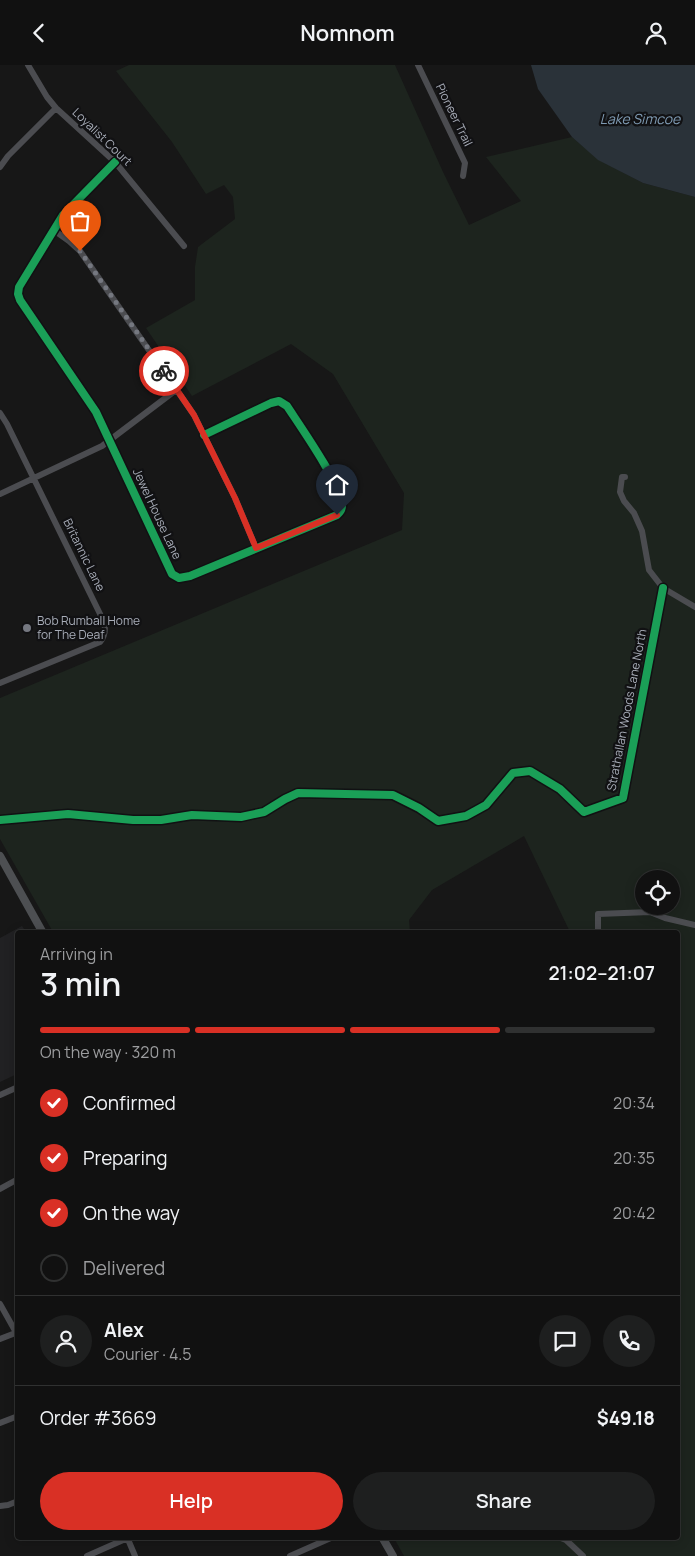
<!DOCTYPE html>
<html lang="en">
<head>
<meta charset="utf-8">
<style>
	body { margin:0; font-family:Manrope,sans-serif; background:#1e1f1f; color:#f1f3f6; height:100vh; display:flex; flex-direction:column; font-size:19px; white-space:nowrap }
	* { box-sizing:border-box; margin:0 }
	p { font-size:16px; color:#9c9d9f }
	.icon { flex:none; width:28px; height:28px; fill:none; stroke:currentColor; stroke-width:2; stroke-linecap:round; stroke-linejoin:round }
	.map { position:relative; flex:1; overflow:hidden }
	.drawer { position:absolute; left:15px; top:865px; width:665px; height:610px; display:flex; flex-direction:column; background:#111; border-radius:5px; box-shadow:0 2px 12px #0003,0 0 0 1px #303131 }
	.drawer>* { flex:none }
	.buttons { position:absolute; left:635px; top:805px; display:grid; gap:10px }
	.buttons a { display:grid; place-items:center; width:45px; height:45px; border-radius:50%; background:#111; box-shadow:0 2px 12px #0003,0 0 0 1px #303131; font-size:25px }
	.pin { position:absolute; display:grid; place-items:center; width:42px; height:42px; color:#fff; margin:-51px -21px; border-radius:50% 50% 50% 0; rotate:-45deg; box-shadow:0 0 5px #0007 }
	.pin .icon { rotate:45deg }
	.courier { position:absolute; display:grid; place-items:center; width:50px; height:50px; margin:-25px; border:4px solid #d93025; border-radius:50%; background:#fff; color:#222; box-shadow:0 1px 6px #0007 }
	.overview em { font-style:normal; font-weight:600 }
	.overview div { display:flex; flex-direction:column-reverse }
	.overview { display:flex; align-items:center; justify-content:space-between; height:85px; padding:0 25px }
	h1 { font-size:32px; font-weight:600; line-height:38px }
	.bar { display:grid; grid-template-columns:repeat(4,1fr); gap:8px 5px; align-content:center; height:60px; padding:0 25px }
	.bar i { height:6px; border-radius:4px; background:#303131 }
	.bar .active { background:#d93025 }
	.bar p { grid-column:span 4 }
	.line { display:flex; align-items:center; gap:12px; padding:0 25px; border-top:1px solid #303131 }
	.line div { flex:1 }
	.round { display:grid; place-items:center; flex:none; width:52px; height:52px; border-radius:26px; background:#1e1f1f }
	ol { padding:0 25px; list-style:none }
	li { display:flex; align-items:center; gap:15px; height:55px }
	li p { margin-inline-start:auto }
	li .icon { padding:5px; border-radius:50%; background:#d93025; color:#fff; stroke-width:4 }
	li:last-child { color:#9c9d9f }
	li i { width:28px; height:28px; border:2px solid #303131; border-radius:50% }
	.primary-button { display:flex; gap:10px; margin-top:auto; padding:10px 25px }
	.primary-button a { flex:1; height:58px; border-radius:30px; background:#d93025; color:#fff; font-size:20px; font-weight:600; line-height:58px; text-align:center }
	.primary-button a+a { background:#1e1f1f; color:#f1f3f6 }
	header { display:flex; justify-content:space-between; align-items:center; height:65px; padding:0 25px; background:#111; font-size:22px; font-weight:600 }
	.map>svg:first-child { display:block }
</style>
</head>
<body>
<header><svg class="icon" aria-label="back" viewBox="0 0 24 24"><path d="M15 5l-7 7 7 7"/></svg>Nomnom<svg class="icon" aria-label="person" viewBox="0 0 24 24"><circle cx="12" cy="8" r="4"/><path d="M4 21q1-7 8-7t8 7"/></svg></header>
<div class="map">
<svg width="695" height="1491" viewBox="0 0 695 1491">
	<rect width="100%" height="100%" fill="#171717"/>
	<path fill="#212123" d="M22,861l4,6 -8,1 -1,141 -17,8v-144z"/>
	<path fill="#1d241e" fill-rule="evenodd" d="M129,0h266l48,107 26,53 52,-24 -35,-44 86,-20 27,23 44,23 52,14v1359h-291l-10,-18 284,-1v-604l-108,-1 -46,-96 -92,54 -23,30 1,12h-357l-53,-93v-141l402,-168 2,-37 -71,-119 -42,-30 -99,52 -46,-68 49,-28v-33l3,-20 37,-28 -2,-22 -9,-12 -18,9 -34,-52 -56,-71zM644,814h27v27h-27z"/>
	<path fill="#2a3239" d="M531,0h164v132l-52,-14 -45,-23 -26,-23 -34,-48z"/>
	<g fill="none" stroke-linecap="round" stroke-linejoin="round">
		<path stroke="#4b4c50" stroke-width="6" d="M28,0l19,32 9,11 59,54 69,84
			M418,0l47,98 -2,13
			M115,97l-52,53 -44,72 -1,7 2,6 76,112 76,162 7,4 11,-2 147,-61c3,-3 5,-5 5,-10 -1,-21 -42,-79 -55,-99l-8,-5 -8,2 -67,32
			M0,102l8,-11 48,-48
			M55,166l14,10 11,10 114,164 41,83 21,50
			M0,348l7,11 97,198c2,8 1,14 -4,20l-100,41
			M625,412h-3l-2,15 4,9 10,12 8,18 7,39 14,18 32,19
			M0,429l102,-48 74,-56
			M0,755l68,-6 65,6h28l31,-5 49,2 23,-5 21,-13 13,-6 95,2 26,13 19,13 28,-5 20,-11 27,-32 17,-2 30,18 24,23 39,-14 40,-210
			M598,868v-19l52,-2 15,6 30,7
			M0,1030l18,-8
			M0,1124l18,-10
			M0,1239l18,32
			M0,1274l18,-7
			M0,1358l18,-7
			M0,1441l8,-1 10,-4
			M127,1472l8,19
			M558,1472l8,3 17,16
			M87,1491l43,-19
			M290,1491l43,-19"/>
		<path stroke="#4d4f52" stroke-width="8" d="M0,791l43,77
			M382,1472l11,19"/>
		<g stroke="#111113" stroke-width="11">
			<path id="cycleway" d="M115,97l-52,53 -44,72 -1,7 2,6 76,112 76,162 7,4 11,-2 147,-61c3,-3 5,-5 5,-10 -1,-21 -42,-79 -55,-99l-8,-5 -8,2 -67,32
				M0,755l68,-6 65,6h28l31,-5 49,2 23,-5 21,-13 13,-6 95,2 26,13 19,13 28,-5 20,-11 27,-32 17,-2 30,18 24,23 39,-14 40,-210"/>
		</g>
		<use href="#cycleway" stroke="#1a9f57" stroke-width="8"/>
	</g>
	<g fill="none" stroke-linecap="round" stroke-linejoin="round">
		<path stroke="#757880" stroke-width="5" stroke-dasharray="0 9" d="M80,186l84,120"/>
		<path stroke="#d93025" stroke-width="6" d="M164,306l30,44 41,83 21,50 81,-33"/>
	</g>
	<circle fill="#757880" stroke="#111113" stroke-width="2" cx="27" cy="563" r="5"/>
	<g text-anchor="middle" stroke-width="4.5" stroke-linejoin="round" paint-order="stroke">
		<g font-size="12" fill="#a8adb8" stroke="#111113">
			<text transform="translate(454 50) rotate(64)" y="4">Pioneer Trail</text>
			<text transform="translate(102 72) rotate(44)" y="4">Loyalist Court</text>
			<text transform="translate(157 449) rotate(65)" y="4">Jewel House Lane</text>
			<text transform="translate(84 490) rotate(64)" y="4">Britannic Lane</text>
			<text transform="translate(627 645) rotate(-79)" y="4">Strathallan Woods Lane North</text>
		</g>
		<g font-size="12" fill="#a8adb8" stroke="#111113" text-anchor="start">
			<text x="37" y="560">Bob Rumball Home<tspan x="37" dy="14">for The Deaf</tspan></text>
		</g>
		<g font-size="14" font-style="italic" fill="#7f9bb3" stroke="#111113">
			<text x="640" y="59">Lake Simcoe</text>
		</g>
	</g>
</svg>
<div class="buttons">
<a><svg class="icon" aria-label="locate" viewBox="0 0 24 24"><circle cx="12" cy="12" r="6"/><path d="M12 2v4M12 18v4M2 12h4M18 12h4"/></svg></a>
</div>
<div class="pin" style="left:80px;top:186px;background:#ea580c"><svg class="icon" aria-label="bag" viewBox="0 0 24 24"><path d="M5 8h14l-1 12H6zM9 8a3 3 0 0 1 6 0"/></svg></div>
<div class="pin" style="left:337px;top:450px;background:#1f2937"><svg class="icon" aria-label="home" viewBox="0 0 24 24"><path d="M3 11l9-7 9 7M6 9v11h12V9"/></svg></div>
<div class="courier" style="left:164px;top:306px"><svg class="icon" aria-label="bike" viewBox="0 0 24 24"><circle cx="6" cy="16" r="4"/><circle cx="18" cy="16" r="4"/><path d="M6 16l4-8h5l3 8M10 8l3 8H6M13 5h3"/></svg></div>
<section class="drawer">
<div class="overview"><div><h1>3 min</h1><p>Arriving in</p></div><em>21:02–21:07</em></div>
<div class="bar"><i class="active"></i><i class="active"></i><i class="active"></i><i></i><p>On the way · 320 m</p></div>
<ol>
<li><svg class="icon" aria-label="check" viewBox="0 0 24 24"><path d="M5 12l5 5 9-10"/></svg>Confirmed<p>20:34</p></li>
<li><svg class="icon" aria-label="check" viewBox="0 0 24 24"><path d="M5 12l5 5 9-10"/></svg>Preparing<p>20:35</p></li>
<li><svg class="icon" aria-label="check" viewBox="0 0 24 24"><path d="M5 12l5 5 9-10"/></svg>On the way<p>20:42</p></li>
<li><i></i>Delivered</li>
</ol>
<div class="line" style="height:90px"><a class="round"><svg class="icon" aria-label="person" viewBox="0 0 24 24"><circle cx="12" cy="8" r="4"/><path d="M4 21q1-7 8-7t8 7"/></svg></a><div><b>Alex</b><p>Courier · 4.5</p></div><a class="round"><svg class="icon" aria-label="chat" viewBox="0 0 24 24"><path d="M4 5h16v11H9l-5 4z"/></svg></a><a class="round"><svg class="icon" aria-label="phone" viewBox="0 0 24 24"><path d="M5 4h4l2 5-3 2q2 4 5 5l2-3 5 2v4C11 20 4 13 5 4z"/></svg></a></div>
<div class="line" style="height:65px"><div>Order #3669</div><b>$49.18</b></div>
<div class="primary-button"><a>Help</a><a>Share</a></div>
</section>
</div>
</body>
</html>
